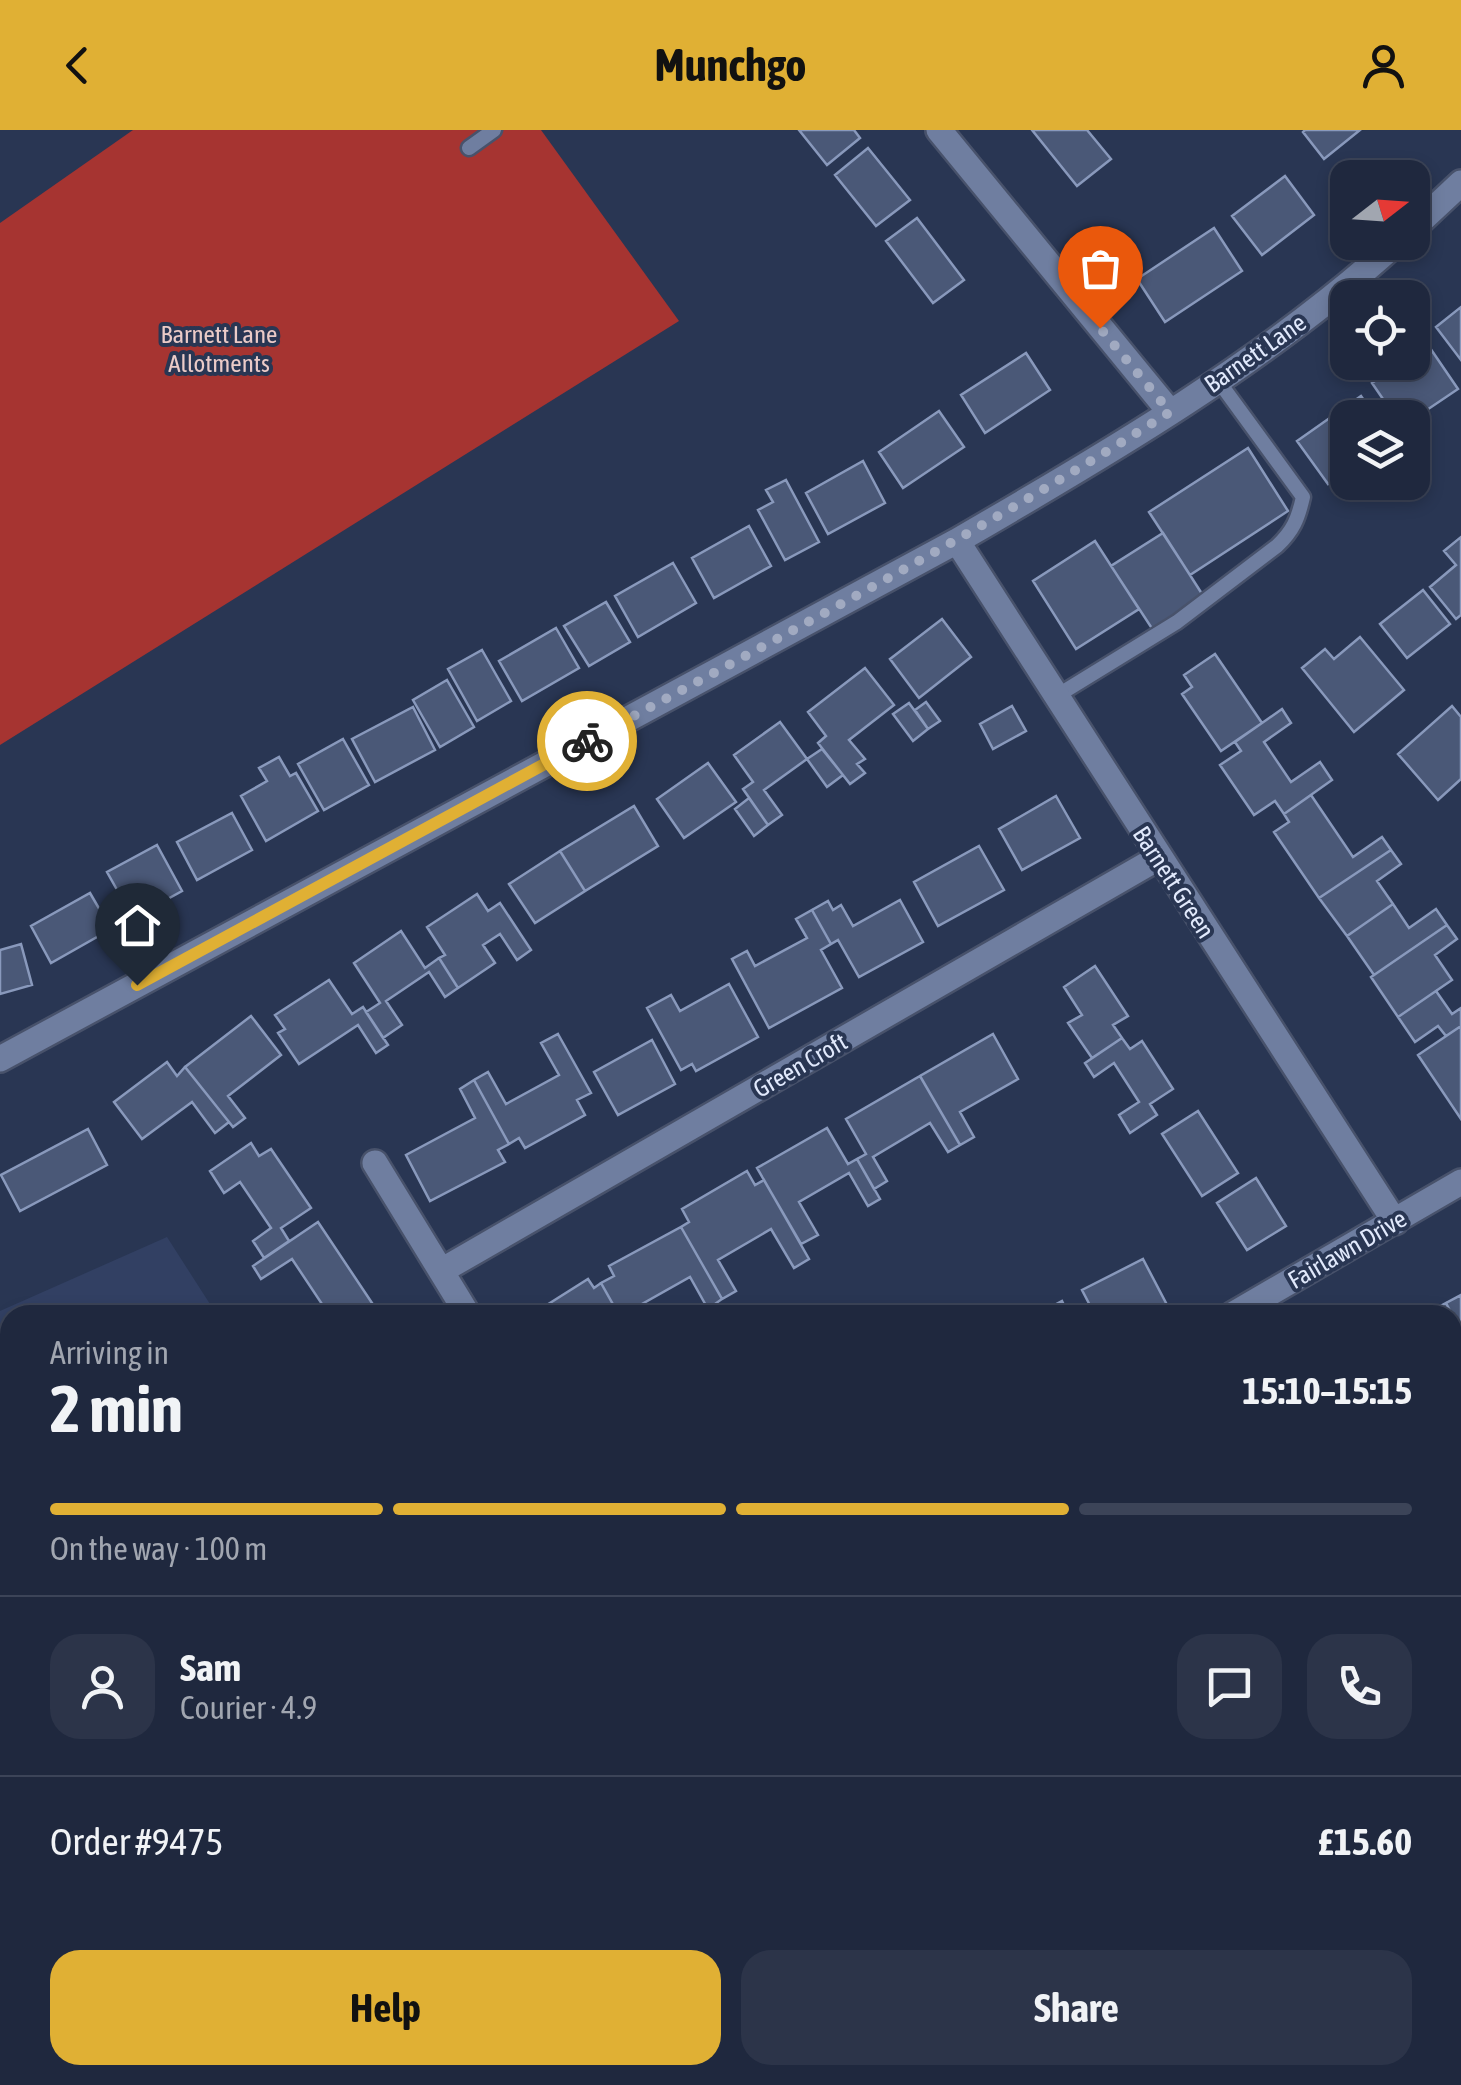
<!DOCTYPE html>
<html lang="en">
<head>
<meta charset="utf-8">
<style>
	body { margin:0; font-family:"Asap Condensed",sans-serif; background:#2c3449; color:#f1f3f6; height:100vh; display:flex; flex-direction:column; font-size:38px; white-space:nowrap }
	* { box-sizing:border-box; margin:0 }
	p { font-size:32px; color:#a1a6b0 }
	.icon { flex:none; width:55px; height:55px; fill:none; stroke:currentColor; stroke-width:2; stroke-linecap:round; stroke-linejoin:round }
	.map { position:relative; flex:1; overflow:hidden }
	.sheet { position:absolute; left:0px; top:1175px; width:1462px; height:780px; display:flex; flex-direction:column; background:#1f283e; border-radius:30px 30px 0 0; box-shadow:0 5px 15px #0003,0 0 0 2px #3c4458 }
	.sheet>* { flex:none }
	.needle { width:65px; rotate:73deg }
	.controls { position:absolute; left:1330px; top:30px; display:grid; gap:20px }
	.controls a { display:grid; place-items:center; width:100px; height:100px; border-radius:20px; background:#1f283e; box-shadow:0 5px 15px #0003,0 0 0 2px #3c4458; font-size:50px }
	.pin { position:absolute; display:grid; place-items:center; width:85px; height:85px; color:#fff; margin:-102px -42px; border-radius:50% 50% 50% 0; rotate:-45deg; box-shadow:0 0 10px #0007 }
	.pin .icon { rotate:45deg }
	.courier { position:absolute; display:grid; place-items:center; width:100px; height:100px; margin:-50px; border:8px solid #e0b034; border-radius:50%; background:#fff; color:#222; box-shadow:0 2px 12px #0007 }
	.summary em { font-style:normal; font-weight:700 }
	.summary div { display:flex; flex-direction:column-reverse }
	.summary { display:flex; align-items:center; justify-content:space-between; height:170px; padding:0 50px }
	h1 { font-size:65px; font-weight:700; line-height:75px }
	.bar { display:grid; grid-template-columns:repeat(4,1fr); gap:15px 10px; align-content:center; height:120px; padding:0 50px }
	.bar i { height:12px; border-radius:8px; background:#3c4458 }
	.bar .active { background:#e0b034 }
	.bar p { grid-column:span 4 }
	.line { display:flex; align-items:center; gap:25px; padding:0 50px; border-top:2px solid #3c4458 }
	.line div { flex:1 }
	.round { display:grid; place-items:center; flex:none; width:105px; height:105px; border-radius:30px; background:#2c3449 }
	.button { display:flex; gap:20px; margin-top:auto; padding:20px 50px }
	.button a { flex:1; height:115px; border-radius:30px; background:#e0b034; color:#111; font-size:40px; font-weight:700; line-height:115px; text-align:center }
	.button a+a { background:#2c3449; color:#f1f3f6 }
	header { display:flex; justify-content:space-between; align-items:center; height:130px; padding:0 50px; background:#e0b034; color:#111; font-size:45px; font-weight:700 }
	.map>svg:first-child { display:block }
</style>
</head>
<body>
<header><svg class="icon" aria-label="back" viewBox="0 0 24 24"><path d="M15 5l-7 7 7 7"/></svg>Munchgo<svg class="icon" aria-label="person" viewBox="0 0 24 24"><circle cx="12" cy="8" r="4"/><path d="M4 21q1-7 8-7t8 7"/></svg></header>
<div class="map">
<svg width="1461" height="1955" viewBox="0 0 1461 1955">
	<rect width="100%" height="100%" fill="#293653"/>
	<path fill="#324063" d="M167,1107l50,78h-207v743l-10,5v-752z
		M166,1945h147l-15,10h-126z"/>
	<path fill="#a63431" d="M133,0h408l138,191 -679,424v-522z"/>
	<path fill="#4a5877" stroke="#8999bc" stroke-width="2.5" d="M799,0h55l6,8 -33,27z
		M1032,0h55l24,29 -34,27z
		M1305,0h55l-36,29 -21,-27z
		M868,18l42,52 -34,26 -41,-51z
		M1285,46l29,39 -52,40 -30,-39z
		M917,88l47,62 -31,23 -47,-62z
		M1214,98l28,43 -77,51 -28,-43z
		M1461,177v53l-25,-33z
		M1428,215l30,44 -46,31 -16,-2 -24,-35 31,-21h9v-6z
		M1026,223l24,37 -65,43 -24,-38z
		M1361,266l15,22h-28v52l-20,14 -31,-43z
		M939,281l25,36 -61,41 -24,-36z
		M1248,318l40,63 -98,64 -41,-63z
		M863,331l22,42 -57,31 -22,-41z
		M786,350l33,62 -34,18 -27,-50 15,-8 -7,-12z
		M749,396l22,40 -57,32 -22,-40z
		M1163,403l41,64 -51,33 -42,-64z
		M1461,407v78l-5,4 -26,-32 26,-22 -12,-14z
		M1095,411l44,68 -63,40 -43,-68z
		M673,433l23,40 -58,34 -23,-41z
		M1423,460l27,34 -43,34 -27,-34z
		M606,472l24,40 -41,24 -25,-40z
		M942,489l29,38 -52,41 -29,-39z
		M556,498l23,40 -57,33 -23,-40z
		M1360,507l44,53 -50,42 -52,-64 23,-19 9,10z
		M482,520l29,51 -34,20 -29,-52z
		M1215,524l47,69 -41,28 -39,-57 10,-7 -8,-12z
		M865,538l29,37 -45,35 16,19 -8,5 8,9 -15,11 -32,-41 8,-7 -18,-24z
		M447,550l27,47 -34,20 -27,-47z
		M926,572l14,19 -12,8 -13,-19z
		M909,573l19,26 -15,12 -20,-27z
		M1012,576l14,25 -33,18 -13,-25z
		M1452,576l9,11v62l-23,21 -40,-46z
		M413,577l22,43 -60,32 -23,-43z
		M1282,579l9,14 -27,19 27,40 29,-20 12,18 -48,34 -9,-13 -21,14 -34,-50 21,-14 -6,-9z
		M780,592l27,37 -43,31 18,25 -14,10 -25,-36 10,-7 -19,-27z
		M343,609l26,46 -45,25 -26,-46z
		M822,619l21,26 -16,12 -20,-28z
		M279,627l11,19 6,-3 22,38 -52,30 -25,-45 26,-15 -8,-13z
		M708,633l28,39 -52,36 -27,-39z
		M1311,665l42,62 29,-20 9,13 -72,48 -45,-66 15,-10 -5,-8z
		M1056,666l24,42 -58,32 -23,-41z
		M749,668l19,27 -14,11 -19,-27z
		M634,676l24,40 -73,45 -25,-40z
		M232,683l20,37 -55,30 -20,-38z
		M157,715l25,46 -49,27 -26,-46z
		M979,716l25,44 -66,36 -24,-44z
		M1391,720l10,14 -24,17 16,23 -46,32 -28,-38z
		M560,721l25,40 -50,32 -26,-39z
		M90,763l21,36 -60,34 -20,-37z
		M477,764l11,17 12,-8 31,47 -14,10 -17,-26 -17,11 12,18 -37,25 -19,-30 6,-3 -18,-28z
		M900,770l23,42 -64,35 -21,-37 -7,4 -19,-34 16,-9 5,9 8,-5 12,21z
		M1393,774l16,24 27,-19 11,16 -73,50 -27,-39z
		M812,780l19,34 -10,6 21,38 -73,40 -37,-69 15,-8 8,15 52,-28 -11,-19z
		M1447,795l10,14 -22,16 17,25 -54,37 -27,-40z
		M401,801l24,37 14,-10 19,30 -13,9 -16,-25 -43,29 16,24 -19,13 -17,-26 14,-9 -26,-40z
		M21,814l11,41 -32,9v-44z
		M1095,836l33,50 -15,9 9,13 -30,20 -24,-35 14,-8 -18,-28z
		M329,850l23,34 11,-7 25,38 -12,8 -18,-28 -59,39 -21,-31 7,-4 -10,-14z
		M729,854l29,53 -62,34 -4,-7 -11,6 -34,-62 24,-13 9,16z
		M1436,861l16,23 9,-6v18l-15,10 -8,-10 -23,16 -17,-25z
		M251,886l30,39 -53,41 17,22 -12,9 -48,-60z
		M1461,896v93l-43,-64z
		M558,904l33,59 -14,7 8,15 -60,33 -6,-10 -10,6 -35,-64 14,-8 18,32 53,-29 -18,-32z
		M993,904l25,45 -58,33 14,25 -14,8 -40,-69z
		M1122,908l8,11 12,-8 31,48 -23,15 7,11 -27,18 -11,-18 20,-13 -25,-39 -20,14 -9,-14z
		M652,910l23,44 -57,31 -24,-43z
		M167,932l10,14 8,-9 44,55 -14,11 -23,-31 -50,37 -28,-37z
		M920,946l40,69 -12,7 -18,-29 -57,34 14,24 -13,8 -17,-30 9,-5 -20,-35z
		M474,950l35,64 -11,6 7,12 -75,39 -24,-46 69,-37 -15,-29z
		M1198,981l40,62 -36,23 -40,-62z
		M827,998l21,36 9,-5 23,40 -12,7 -19,-33 -50,29 19,33 -17,9 -44,-76z
		M88,999l19,36 -87,46 -19,-36z
		M251,1013l8,13 12,-7 40,59 -30,20 8,13 -25,17 -11,-17 18,-13 -31,-46 -16,11 -14,-22z
		M747,1041l8,14 9,-5 45,79 -15,9 -23,-39 -53,31 18,31 -14,8 -41,-72 8,-5 -7,-13z
		M1256,1048l30,48 -39,24 -30,-47z
		M318,1092l56,84 -13,9h-43l8,-5 -34,-51 -31,20 -8,-13z
		M681,1097l41,72 -14,10 -18,-32 -55,31 4,7h-20l-18,-32 13,-7 -5,-10z
		M1143,1129l23,44 -24,12h-47l-13,-25z
		M588,1149l6,9 7,-5 18,32h-88z
		M1461,1165v37l-15,-29z
		M1062,1171l7,14h-33z
		M1446,1173l6,12h-28z
		M1452,1185l9,17v22l-9,4z
		M10,1313v118l-10,7v-119z
		M1461,1430v68l-9,6v-68z
		M148,1945h18l6,10h-42z
		M364,1945h71l4,10h-72z
		M911,1945h55l7,10h-55z"/>
	<g fill="none" stroke-linecap="round" stroke-linejoin="round">
		<g stroke="#48526b" stroke-width="19">
			<path id="lane" d="M469,18l25,-18
				M1055,567l122,-75 100,-76c16,-15 21,-27 26,-49l-86,-118
				M0,1479l10,-7"/>
		</g>
		<g stroke="#48526b" stroke-width="30">
			<path id="street" d="M939,0l231,282
				M1412,99l49,-46
				M957,411l438,681
				M0,929l957,-518c152,-88 309,-180 440,-299
				M375,1033l93,152
				M441,1141l717,-413
				M1232,1185l229,-133
				M1452,1583l9,-6
				M1452,1775l9,14
				M1452,1924l9,-4
				M473,1945l4,10
				M1396,1955l19,-10"/>
		</g>
		<g stroke="#48526b" stroke-width="35">
			<path id="highway" d="M1452,1738l9,-6
				M1101,1955l14,-10"/>
		</g>
		<path stroke="#717c95" stroke-width="6" stroke-dasharray="5 5" stroke-linecap="butt" d="M1167,1951l8,4
			M1233,1955l4,-10"/>
		<use href="#lane" stroke="#6f7ea0" stroke-width="14"/>
		<use href="#street" stroke="#6f7ea0" stroke-width="25"/>
		<use href="#highway" stroke="#9cb8f8" stroke-width="30"/>
	</g>
	<g fill="none" stroke-linecap="round" stroke-linejoin="round">
		<path stroke="#a1aac1" stroke-width="10" stroke-dasharray="0 18" d="M587,611c197,-106 394,-209 583,-329l-70,-84"/>
		<path stroke="#e0b034" stroke-width="12" d="M137,855l450,-244"/>
	</g>
	<g text-anchor="middle" stroke-width="8" stroke-linejoin="round" paint-order="stroke">
		<g font-size="25" fill="#ebcbc8" stroke="#293653">
			<text x="219" y="213">Barnett Lane<tspan x="219" dy="29">Allotments</tspan></text>
		</g>
		<g font-size="25" fill="#e1e9fc" stroke="#293653">
			<text transform="translate(1255 223) rotate(-35)" y="9">Barnett Lane</text>
			<text transform="translate(1174 752) rotate(57)" y="9">Barnett Green</text>
			<text transform="translate(800 935) rotate(-30)" y="9">Green Croft</text>
			<text transform="translate(1347 1119) rotate(-30)" y="9">Fairlawn Drive</text>
		</g>
	</g>
</svg>
<div class="controls">
<a><svg class="needle" viewBox="-14 -14 28 28"><path d="M0-13l5 13h-10z" fill="#e53935"/><path d="M0 13l5-13h-10z" fill="#a1a6b0"/></svg></a>
<a><svg class="icon" aria-label="locate" viewBox="0 0 24 24"><circle cx="12" cy="12" r="6"/><path d="M12 2v4M12 18v4M2 12h4M18 12h4"/></svg></a>
<a><svg class="icon" aria-label="layers" viewBox="0 0 24 24"><path d="M12 4l9 5-9 5-9-5zM3 14l9 5 9-5"/></svg></a>
</div>
<div class="pin" style="left:1100px;top:198px;background:#ea580c"><svg class="icon" aria-label="bag" viewBox="0 0 24 24"><path d="M5 8h14l-1 12H6zM9 8a3 3 0 0 1 6 0"/></svg></div>
<div class="pin" style="left:137px;top:855px;background:#1f2937"><svg class="icon" aria-label="home" viewBox="0 0 24 24"><path d="M3 11l9-7 9 7M6 9v11h12V9"/></svg></div>
<div class="courier" style="left:587px;top:611px"><svg class="icon" aria-label="bike" viewBox="0 0 24 24"><circle cx="6" cy="16" r="4"/><circle cx="18" cy="16" r="4"/><path d="M6 16l4-8h5l3 8M10 8l3 8H6M13 5h3"/></svg></div>
<section class="sheet">
<div class="summary"><div><h1>2 min</h1><p>Arriving in</p></div><em>15:10–15:15</em></div>
<div class="bar"><i class="active"></i><i class="active"></i><i class="active"></i><i></i><p>On the way · 100 m</p></div>
<div class="line" style="height:180px"><a class="round"><svg class="icon" aria-label="person" viewBox="0 0 24 24"><circle cx="12" cy="8" r="4"/><path d="M4 21q1-7 8-7t8 7"/></svg></a><div><b>Sam</b><p>Courier · 4.9</p></div><a class="round"><svg class="icon" aria-label="chat" viewBox="0 0 24 24"><path d="M4 5h16v11H9l-5 4z"/></svg></a><a class="round"><svg class="icon" aria-label="phone" viewBox="0 0 24 24"><path d="M5 4h4l2 5-3 2q2 4 5 5l2-3 5 2v4C11 20 4 13 5 4z"/></svg></a></div>
<div class="line" style="height:130px"><div>Order #9475</div><b>£15.60</b></div>
<div class="button"><a>Help</a><a>Share</a></div>
</section>
</div>
</body>
</html>
